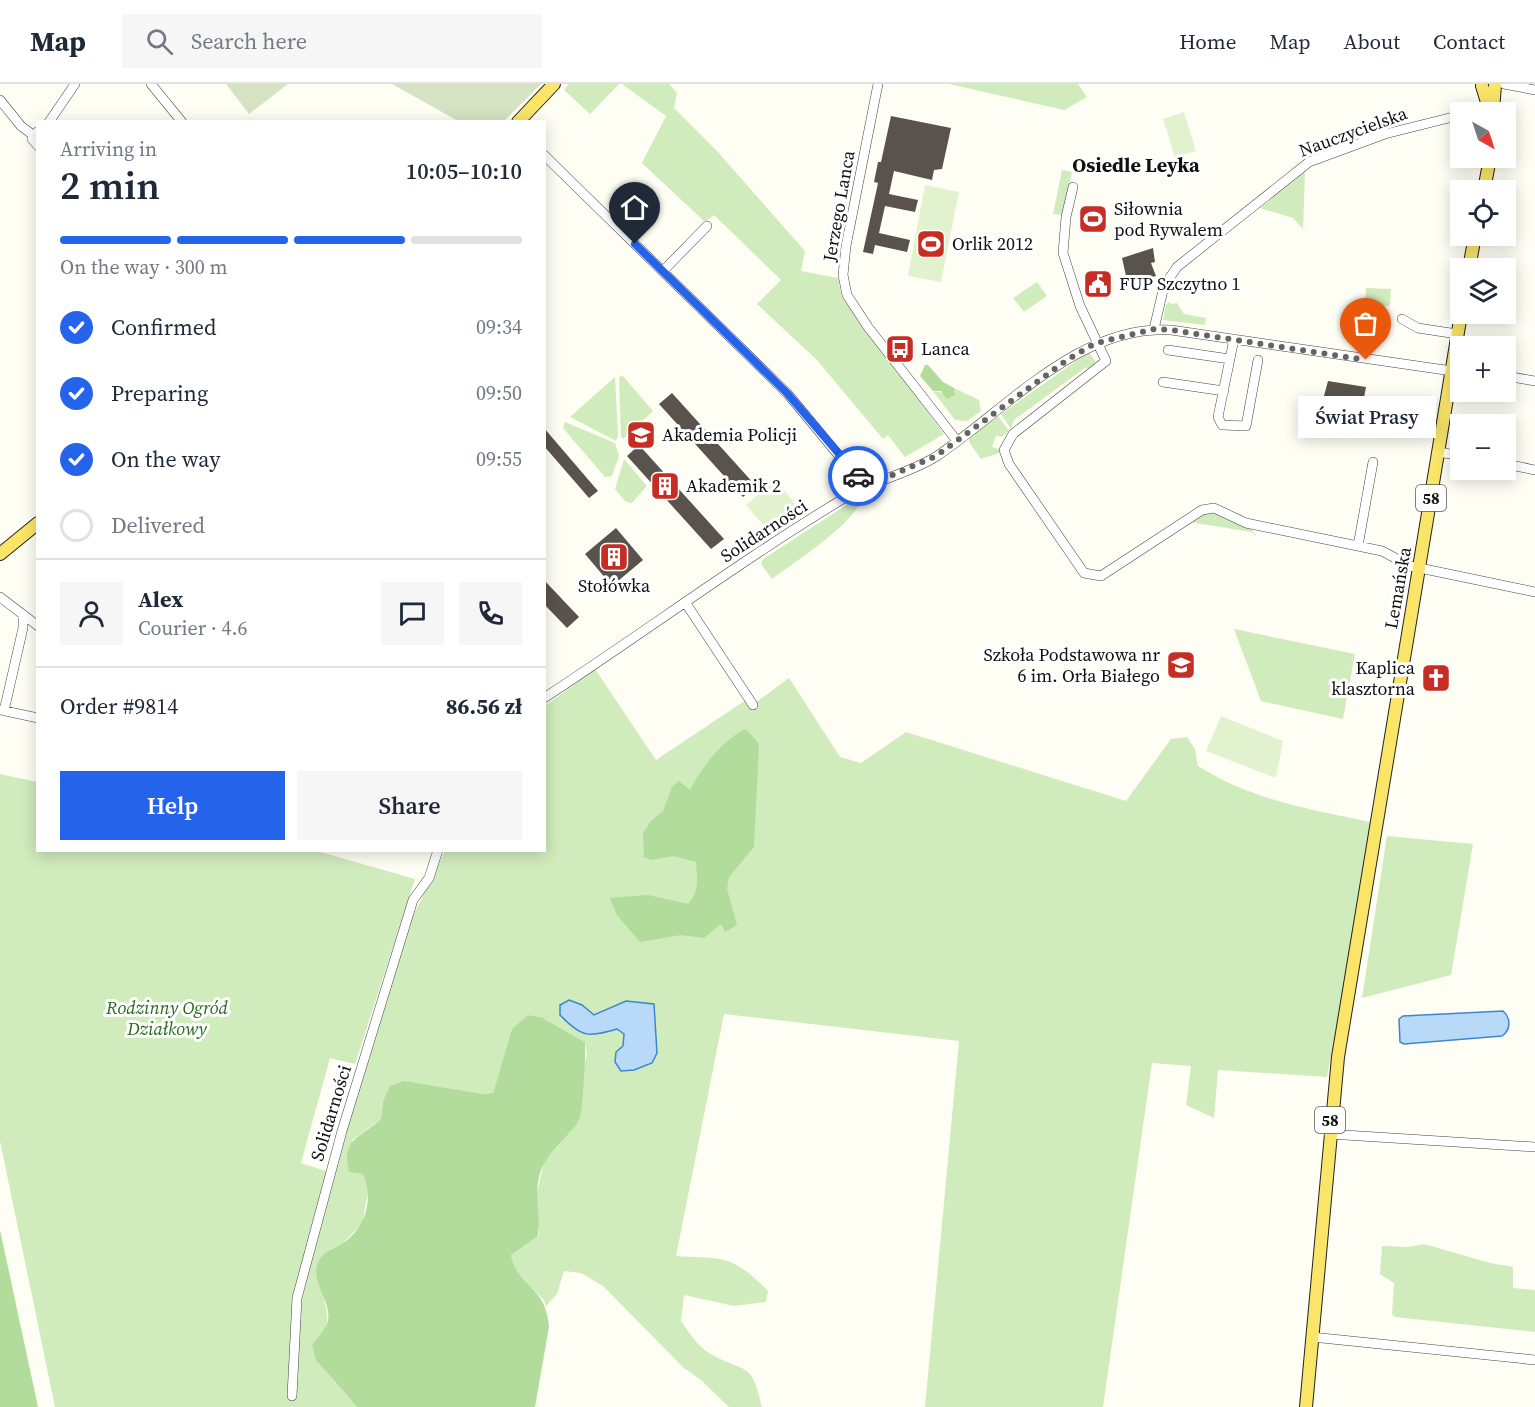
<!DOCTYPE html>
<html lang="en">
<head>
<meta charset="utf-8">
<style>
	body { margin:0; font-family:"Source Serif 4",serif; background:#f6f6f7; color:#1f2937; height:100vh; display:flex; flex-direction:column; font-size:22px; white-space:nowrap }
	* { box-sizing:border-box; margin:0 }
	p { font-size:20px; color:#747a83 }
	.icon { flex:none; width:33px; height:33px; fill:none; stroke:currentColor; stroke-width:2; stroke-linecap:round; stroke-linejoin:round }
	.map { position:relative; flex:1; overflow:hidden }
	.drawer { position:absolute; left:36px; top:36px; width:510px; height:732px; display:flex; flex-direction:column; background:#fff; border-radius:0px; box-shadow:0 3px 15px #0003 }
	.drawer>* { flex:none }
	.needle { width:39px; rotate:141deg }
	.buttons { position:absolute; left:1450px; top:18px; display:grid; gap:12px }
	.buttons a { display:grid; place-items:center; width:66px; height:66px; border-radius:0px; background:#fff; box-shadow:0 3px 15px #0003; font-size:30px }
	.pin { position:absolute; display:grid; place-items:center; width:51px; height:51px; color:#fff; margin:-62px -26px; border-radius:50% 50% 50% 0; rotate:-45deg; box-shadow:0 0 6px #0007 }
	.pin .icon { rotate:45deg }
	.courier { position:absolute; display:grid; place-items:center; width:60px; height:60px; margin:-30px; border:4px solid #2563eb; border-radius:50%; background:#fff; color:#222; box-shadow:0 2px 8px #0007 }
	.bubble { position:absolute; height:42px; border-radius:0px; background:#fff; box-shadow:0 3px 15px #0003; font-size:20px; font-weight:600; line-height:42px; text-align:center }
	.headline em { font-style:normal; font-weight:600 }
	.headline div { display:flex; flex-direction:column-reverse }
	.headline { display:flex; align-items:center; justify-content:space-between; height:102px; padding:0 24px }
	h1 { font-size:39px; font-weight:600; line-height:45px }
	.bar { display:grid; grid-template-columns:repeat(4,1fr); gap:9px 6px; align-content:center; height:72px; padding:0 24px }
	.bar i { height:8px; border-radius:4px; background:#e0e1e3 }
	.bar .active { background:#2563eb }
	.bar p { grid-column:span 4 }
	.line { display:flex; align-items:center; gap:15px; padding:0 24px; border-top:2px solid #e0e1e3 }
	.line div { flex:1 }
	.round { display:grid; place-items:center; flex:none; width:63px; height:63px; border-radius:0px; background:#f6f6f7 }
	ol { padding:0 24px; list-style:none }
	li { display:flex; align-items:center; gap:18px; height:66px }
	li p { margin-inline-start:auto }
	li .icon { padding:6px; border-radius:50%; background:#2563eb; color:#fff; stroke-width:4 }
	li:last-child { color:#747a83 }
	li i { width:33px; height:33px; border:3px solid #e0e1e3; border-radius:50% }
	.cta { display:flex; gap:12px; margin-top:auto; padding:12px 24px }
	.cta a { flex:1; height:69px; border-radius:0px; background:#2563eb; color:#fff; font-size:24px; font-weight:600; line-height:69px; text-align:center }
	.cta a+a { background:#f6f6f7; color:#1f2937 }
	header { display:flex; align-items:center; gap:36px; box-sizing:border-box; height:84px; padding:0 30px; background:#fff; border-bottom:2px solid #e0e1e3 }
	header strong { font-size:28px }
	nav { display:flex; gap:33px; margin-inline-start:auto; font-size:21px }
	.search { width:420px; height:54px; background:#f6f6f7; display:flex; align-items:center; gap:15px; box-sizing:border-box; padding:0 21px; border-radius:0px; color:#747a83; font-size:22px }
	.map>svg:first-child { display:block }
</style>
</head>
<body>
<header>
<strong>Map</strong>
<div class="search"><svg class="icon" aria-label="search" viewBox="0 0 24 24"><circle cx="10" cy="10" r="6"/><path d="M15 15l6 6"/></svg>Search here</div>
<nav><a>Home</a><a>Map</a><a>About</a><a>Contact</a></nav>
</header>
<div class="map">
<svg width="1535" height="1323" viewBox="0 0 1535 1323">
	<rect width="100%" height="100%" fill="#fffef4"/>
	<path fill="#d0ebbc" d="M569,0h50l-29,30 -26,-24z
		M622,0h47l8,9 -3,15 43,43 88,100 -4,20 37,7 4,19 102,137 -39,23 -17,-22 -5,4 -66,-79 -60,-56 24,-24 -67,-65 -9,7 -63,-59 24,-47z
		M949,0h129l9,13 -23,13z
		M1062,86l10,2 -10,43 -9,-1z
		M1305,88l-2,57 -10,-11 -33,-10z
		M1037,198l10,14 -23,16 -11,-14z
		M1366,204l25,1 -1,17 -25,-1z
		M1171,218v2l6,-1 7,11 22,4 -1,7 -42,-5 3,-16z
		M1089,268l8,12 -9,5 -2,-2 -72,53 -3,9 -10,-15z
		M622,291l31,36 -30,28 -2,-2 -2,-59z
		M615,293l3,59 -2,5 -46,-24z
		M954,304l25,12 2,11 -14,10 -12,-1 -22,-29 22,4z
		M998,332l11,15 -7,6 -6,-1 -4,11 7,2v4l-18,6 -12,-17v-5z
		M565,338l50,21 4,13 -7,20 -7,1 -42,-49z
		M624,375l23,27 -15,17 -6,-1 -11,-13z
		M862,411c-1,25 -69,68 -90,84l-11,-15 2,-5z
		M1214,428l36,16 7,9 -6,-5 -61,-10 15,-9z
		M1234,545l121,25 -12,65 -82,-18z
		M595,585l61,91 90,-60 5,6 38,-28 51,79 21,6 45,-31 220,69 45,-62 16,-2 8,12 3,17c54,34 110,43 172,56l-2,32 -41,223 -109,-7 -4,48 -28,-13 5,-39 -39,-3 -49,344h-178l34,-366 -235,-27 -48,242c49,3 55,-2 92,35l-2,11 -32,4 -50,-11 -3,26c8,11 16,25 28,32 38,22 42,6 53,54h-33l-28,-27 -17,-12 -81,-82 -22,-13 -17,-2 -7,23 -11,12 -2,-6 -31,-31 -2,-14 26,-18 2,-5 -3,-35 8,-35 27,-31 9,-15 2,-41 5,-21 -2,-12 -44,-25 -13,-2 -16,15 -19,63 -110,9 -2,17 -29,21 17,48 -7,36 -19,19 -13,7 -13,20c2,14 14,45 9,56 -3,7 -10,13 -14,19l15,28 30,34h-302l-55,-266v-367l37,8 1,68 279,1 98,28 -60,185 -25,-6 -29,105 25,8 9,-2 75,-247 35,-71 99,-1 1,-144z
		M1387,752l86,8 -22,131 -89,23z
		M1424,1160l66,19 23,4v21l22,2v42l-140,-15 -3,-3 2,-31 -14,-9 2,-28 26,1z"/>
	<path fill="#b2dc9b" d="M925,281h3l15,17 11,6 1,7 -8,4 -6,-8h-8l-13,-15z
		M746,645l13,15 -5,103 -25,30 -2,12 10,36 -12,7 -4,-8 -17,14 -23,-3 -41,7 -23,-27 -7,-17 38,-3 40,9c12,-13 9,-25 8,-42l-23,-6 -22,4 -7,-3 -1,-24 8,-12 12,-10 9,-24 7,-6 11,9c12,-23 33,-51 56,-61z
		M528,931l13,2 44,25c1,7 -2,67 -5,74 -1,5 -6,12 -10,16 -12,15 -26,25 -31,45 -5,20 3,45 -2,60l-26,18c6,33 35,29 38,72l-14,80h-178l-41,-47 -4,-15c4,-6 10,-12 14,-19 11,-21 -20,-45 -6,-67 5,-8 15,-11 23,-16 23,-15 31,-45 20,-69l-14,-2c-8,-34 11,-34 32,-53l2,-17 7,-16 14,-5 78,13 11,-1 19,-64z
		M0,1146l38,177h-38z"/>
	<path fill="#d6e3c3" d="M226,0h62l-39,30z
		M392,0h149l-37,37h-46z"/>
	<path fill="#e2f2ce" d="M1184,28l12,39 -21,6 -12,-38z
		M925,101l34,7 -18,90 -33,-6z
		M775,396l24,28 -29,25 -24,-28z
		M1221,632l62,25 -7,37 -70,-27z"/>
	<path fill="#b8d9f7" stroke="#3d87d0" stroke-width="1.5" d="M569,916l13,5 12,10 32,-14 28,3 3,49 -5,10 -18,7 -13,1 -6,-9 1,-10 7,-6 1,-12 -7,-5c-29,9 -36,8 -57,-14v-10z
		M1503,927c8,7 8,19 -1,25l-98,8 -4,-2 -1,-23 4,-3z"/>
	<path fill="#5a534d" d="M891,32l60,12 -9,41 -8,1 -2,10 -38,-9 -5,23 29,6 -3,12 -30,-6 -6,27 31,7 -3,12 -32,-7 -2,9 -10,-2 15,-69 -4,-1 4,-20h3z
		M1153,164l2,14 -4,1 5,13 -28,9 -6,-27z
		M1328,297l38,6 -5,26 -40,-6z
		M672,309l84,93 -13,11 -84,-93z
		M544,344l54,63 -9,7 -45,-52z
		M639,361l85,94 -13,10 -84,-93z
		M616,444l27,32 -31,26 -27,-32z
		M544,496l35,37 -12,11 -23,-24z"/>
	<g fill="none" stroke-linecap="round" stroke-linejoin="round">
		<g stroke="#444" stroke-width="10">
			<path id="minor" d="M151,0l31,38
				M878,0l-32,162 -3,29 4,20 21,32 89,114
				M1504,0l31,6
				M0,16l21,26 12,9
				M1472,28l7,-1
				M49,38l26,-38
				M37,48l-5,7 6,7
				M544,71l243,238 78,94
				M1073,103l-7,30 -3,36 17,53 26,55 -93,73 -9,16 5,14 75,109 17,3 101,-66 12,-2 32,15 136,28 28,15 125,26
				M663,187l44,-45
				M1402,235l16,9 39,6
				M1154,245l10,-43 13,-19 132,-105 76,-28 76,-19
				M1234,255l-16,78 4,8 24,1 12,-66
				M1168,266l62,9
				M1506,292l29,5
				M1163,298l61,9
				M1439,368l22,4
				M1506,380l29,6
				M1358,462l15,-84
				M0,513l38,29
				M685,518l68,103
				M544,614c101,-66 199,-139 302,-201 28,-17 63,-23 91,-41 70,-47 143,-132 234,-126l281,41 9,-2
				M0,626l38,8
				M4,627l19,-83v-12
				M1329,1050l206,13
				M1312,1253l223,23
				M292,1312l5,-98 45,-167 71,-231 16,-22 9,-28"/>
		</g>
		<g stroke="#222" stroke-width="14">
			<path id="major" d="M1482,2l8,26
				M1493,27l2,-26
				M518,38l36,-38
				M1484,106l6,-32
				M1469,184l6,-32
				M0,470l38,-31
				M1306,1323l32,-350 123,-743"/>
		</g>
		<use href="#minor" stroke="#fff" stroke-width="9"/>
		<use href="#major" stroke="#fae569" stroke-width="12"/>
	</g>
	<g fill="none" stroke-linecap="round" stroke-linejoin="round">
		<path stroke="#646460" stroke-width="6" stroke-dasharray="0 10.8" d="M858,392l7,11 71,-31 131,-96 27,-16 14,-4 46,-11 17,1 195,30"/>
		<path stroke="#2563eb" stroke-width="8" d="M635,160l152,149 71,83"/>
	</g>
	<defs>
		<g id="stadium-square" transform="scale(1.5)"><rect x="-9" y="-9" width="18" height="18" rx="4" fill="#c52d25" stroke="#fff"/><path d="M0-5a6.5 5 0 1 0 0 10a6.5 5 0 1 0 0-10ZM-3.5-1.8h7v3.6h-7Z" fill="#fff"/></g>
		<g id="civic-square" transform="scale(1.5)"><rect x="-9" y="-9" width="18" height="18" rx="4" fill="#c52d25" stroke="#fff"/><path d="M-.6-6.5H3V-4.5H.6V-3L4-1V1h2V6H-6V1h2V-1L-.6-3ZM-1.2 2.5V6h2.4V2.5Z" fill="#fff"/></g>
		<g id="bus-square" transform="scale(1.5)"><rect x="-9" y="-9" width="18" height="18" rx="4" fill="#c52d25" stroke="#fff"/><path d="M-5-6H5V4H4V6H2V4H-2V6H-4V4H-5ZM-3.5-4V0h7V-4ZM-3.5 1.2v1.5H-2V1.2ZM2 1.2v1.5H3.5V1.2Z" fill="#fff"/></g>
		<g id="university-square" transform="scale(1.5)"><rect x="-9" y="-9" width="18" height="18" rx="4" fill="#c52d25" stroke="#fff"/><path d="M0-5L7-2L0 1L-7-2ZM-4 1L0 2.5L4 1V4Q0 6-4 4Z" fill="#fff"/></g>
		<g id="building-square" transform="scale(1.5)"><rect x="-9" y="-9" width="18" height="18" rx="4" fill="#c52d25" stroke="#fff"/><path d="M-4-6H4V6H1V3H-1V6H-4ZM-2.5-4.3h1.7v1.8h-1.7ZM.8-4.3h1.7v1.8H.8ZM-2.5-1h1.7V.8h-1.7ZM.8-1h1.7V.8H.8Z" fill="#fff"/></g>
		<g id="school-square" transform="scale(1.5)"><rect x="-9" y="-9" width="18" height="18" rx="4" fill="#c52d25" stroke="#fff"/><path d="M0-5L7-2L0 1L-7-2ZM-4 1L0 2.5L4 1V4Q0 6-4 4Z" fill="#fff"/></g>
		<g id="church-square" transform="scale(1.5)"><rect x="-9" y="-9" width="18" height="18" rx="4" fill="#c52d25" stroke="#fff"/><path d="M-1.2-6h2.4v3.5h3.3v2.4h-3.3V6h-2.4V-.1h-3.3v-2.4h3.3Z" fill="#fff"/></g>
	</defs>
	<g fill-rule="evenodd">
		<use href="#stadium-square" x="1093" y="135"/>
		<use href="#stadium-square" x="931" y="160"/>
		<use href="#civic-square" x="1098" y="200"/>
		<use href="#bus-square" x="900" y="265"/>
		<use href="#university-square" x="641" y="351"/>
		<use href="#building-square" x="665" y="402"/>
		<use href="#building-square" x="614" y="473"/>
		<use href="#school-square" x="1181" y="581"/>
		<use href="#church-square" x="1436" y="594"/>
	</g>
	<g text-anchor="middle" stroke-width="6" stroke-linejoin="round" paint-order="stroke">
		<g fill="#fff" stroke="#585858" stroke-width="1.5">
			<rect x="1416" y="401" width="30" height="26" rx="4.5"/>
			<rect x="1315" y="1023" width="30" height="26" rx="4.5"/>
		</g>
		<g font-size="16" font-weight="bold" fill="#111">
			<text x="1431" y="420">58</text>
			<text x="1330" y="1042">58</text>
		</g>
		<g font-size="18" fill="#111" stroke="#fff">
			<text transform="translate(1353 48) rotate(-20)" y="6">Nauczycielska</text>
			<text transform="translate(839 122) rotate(-80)" y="6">Jerzego Lanca</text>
			<text transform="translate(764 447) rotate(-33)" y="6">Solidarności</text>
			<text transform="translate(1398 504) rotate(-80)" y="6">Lemańska</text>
			<text transform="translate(331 1029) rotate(-73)" y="6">Solidarności</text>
		</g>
		<g font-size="18" fill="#111" stroke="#fff" text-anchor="start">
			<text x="1114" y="131">Siłownia<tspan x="1114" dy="21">pod Rywalem</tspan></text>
			<text x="952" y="166">Orlik 2012</text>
			<text x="1119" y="206">FUP Szczytno 1</text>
			<text x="921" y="271">Lanca</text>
			<text x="662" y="357">Akademia Policji</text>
			<text x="686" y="408">Akademik 2</text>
			<text x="614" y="508" text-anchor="middle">Stołówka</text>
			<text x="1160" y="577" text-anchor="end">Szkoła Podstawowa nr<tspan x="1160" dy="21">6 im. Orła Białego</tspan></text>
			<text x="1415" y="590" text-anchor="end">Kaplica<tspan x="1415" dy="21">klasztorna</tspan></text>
		</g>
		<g font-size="18" font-style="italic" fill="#276b1e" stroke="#fff">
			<text x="167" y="930">Rodzinny Ogród<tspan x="167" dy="21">Działkowy</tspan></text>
		</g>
		<g font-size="20" font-weight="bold" fill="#111" stroke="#fff">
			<text x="1136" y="88">Osiedle Leyka</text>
		</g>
	</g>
</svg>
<div class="buttons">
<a><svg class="needle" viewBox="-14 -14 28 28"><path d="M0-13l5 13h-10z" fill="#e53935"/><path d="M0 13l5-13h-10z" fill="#747a83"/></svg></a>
<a><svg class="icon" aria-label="locate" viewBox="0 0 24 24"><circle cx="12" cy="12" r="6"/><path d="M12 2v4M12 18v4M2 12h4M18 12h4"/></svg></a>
<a><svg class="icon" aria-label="layers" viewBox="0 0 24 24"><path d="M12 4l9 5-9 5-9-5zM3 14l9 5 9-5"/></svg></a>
<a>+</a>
<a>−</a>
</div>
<div class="pin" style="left:1366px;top:276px;background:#ea580c"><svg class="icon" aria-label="bag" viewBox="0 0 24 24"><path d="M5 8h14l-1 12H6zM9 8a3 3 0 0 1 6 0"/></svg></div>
<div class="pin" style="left:635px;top:160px;background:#1f2937"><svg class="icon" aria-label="home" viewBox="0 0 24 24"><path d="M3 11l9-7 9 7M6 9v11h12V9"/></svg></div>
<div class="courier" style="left:858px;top:392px"><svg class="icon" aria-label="car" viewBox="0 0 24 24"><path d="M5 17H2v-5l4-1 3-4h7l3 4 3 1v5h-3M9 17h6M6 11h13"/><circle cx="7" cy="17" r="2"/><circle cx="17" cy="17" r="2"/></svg></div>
<div class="bubble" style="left:1298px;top:312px;width:138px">Świat Prasy</div>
<section class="drawer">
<div class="headline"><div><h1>2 min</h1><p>Arriving in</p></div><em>10:05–10:10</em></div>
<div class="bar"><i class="active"></i><i class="active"></i><i class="active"></i><i></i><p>On the way · 300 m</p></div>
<ol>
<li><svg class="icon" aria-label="check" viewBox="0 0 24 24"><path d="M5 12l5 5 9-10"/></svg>Confirmed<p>09:34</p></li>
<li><svg class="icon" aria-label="check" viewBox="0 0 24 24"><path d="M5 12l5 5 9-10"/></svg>Preparing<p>09:50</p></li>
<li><svg class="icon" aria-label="check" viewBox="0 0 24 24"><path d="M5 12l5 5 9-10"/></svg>On the way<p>09:55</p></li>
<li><i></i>Delivered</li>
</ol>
<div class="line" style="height:108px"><a class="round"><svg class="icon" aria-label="person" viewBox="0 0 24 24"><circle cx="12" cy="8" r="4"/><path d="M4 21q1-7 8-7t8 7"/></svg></a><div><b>Alex</b><p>Courier · 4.6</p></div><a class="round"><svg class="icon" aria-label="chat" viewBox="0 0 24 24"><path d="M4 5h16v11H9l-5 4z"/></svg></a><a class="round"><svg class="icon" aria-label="phone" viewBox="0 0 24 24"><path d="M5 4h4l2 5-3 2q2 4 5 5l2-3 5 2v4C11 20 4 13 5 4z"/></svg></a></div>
<div class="line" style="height:78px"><div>Order #9814</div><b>86.56 zł</b></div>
<div class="cta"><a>Help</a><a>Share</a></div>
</section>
</div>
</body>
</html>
